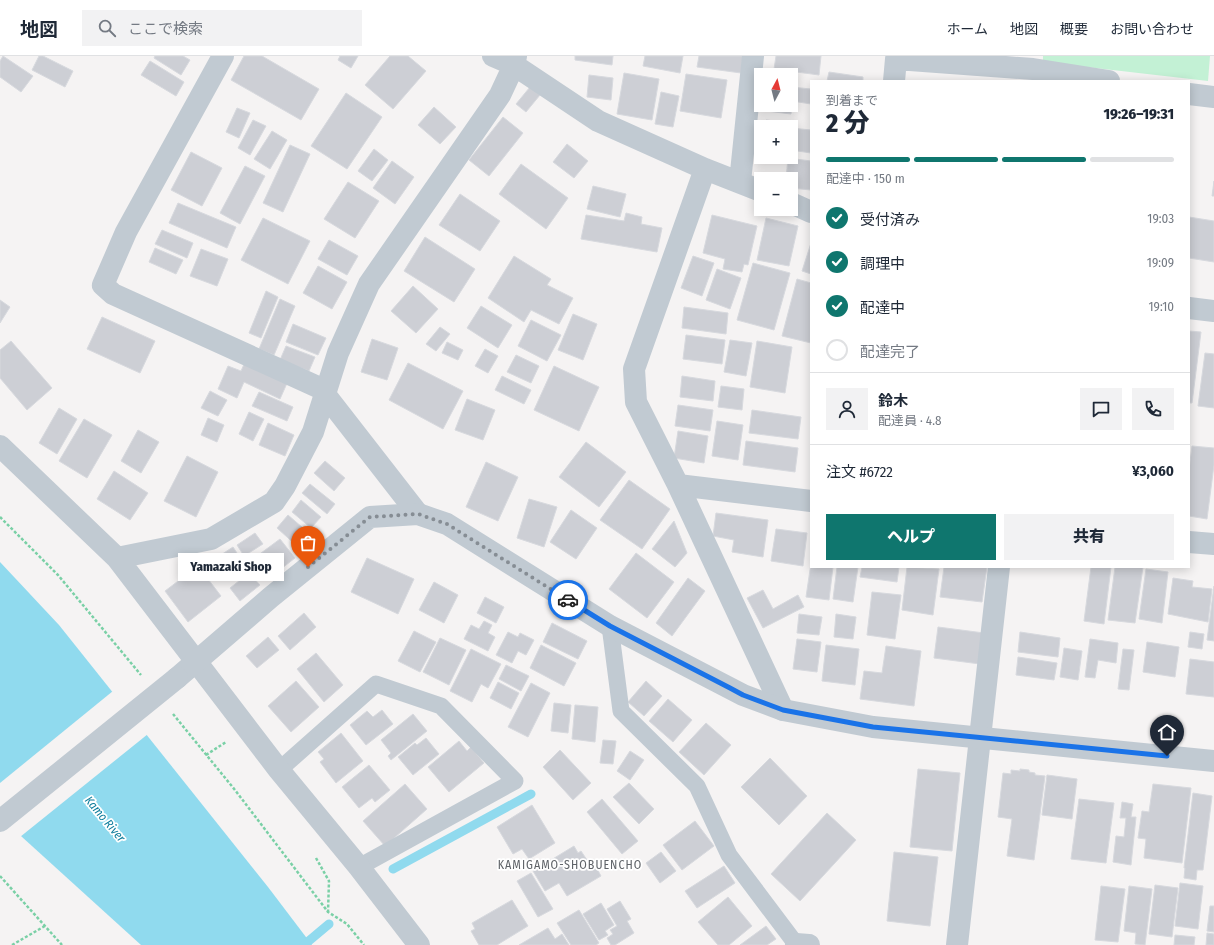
<!DOCTYPE html>
<html lang="ja">
<head>
<meta charset="utf-8">
<style>
	body { margin:0; font-family:"Fira Sans Condensed","Noto Sans JP",sans-serif; background:#f2f2f3; color:#1f2937; height:100vh; display:flex; flex-direction:column; font-size:15px; white-space:nowrap }
	* { box-sizing:border-box; margin:0 }
	p { font-size:13px; color:#747a83 }
	.icon { flex:none; width:22px; height:22px; fill:none; stroke:currentColor; stroke-width:2; stroke-linecap:round; stroke-linejoin:round }
	.map { position:relative; flex:1; overflow:hidden }
	.details { position:absolute; left:810px; top:24px; width:380px; height:488px; display:flex; flex-direction:column; background:#fff; border-radius:0px; box-shadow:0 2px 10px #0003 }
	.details>* { flex:none }
	.needle { width:26px; rotate:7deg }
	.controls { position:absolute; left:754px; top:12px; display:grid; gap:8px }
	.controls a { display:grid; place-items:center; width:44px; height:44px; border-radius:0px; background:#fff; box-shadow:0 2px 10px #0003; font-size:20px }
	.pin { position:absolute; display:grid; place-items:center; width:34px; height:34px; color:#fff; margin:-41px -17px; border-radius:50% 50% 50% 0; rotate:-45deg; box-shadow:0 0 4px #0007 }
	.pin .icon { rotate:45deg }
	.courier { position:absolute; display:grid; place-items:center; width:40px; height:40px; margin:-20px; border:3px solid #1a73e8; border-radius:50%; background:#fff; color:#222; box-shadow:0 1px 5px #0007 }
	.bubble { position:absolute; height:28px; border-radius:0px; background:#fff; box-shadow:0 2px 10px #0003; font-size:13px; font-weight:800; line-height:28px; text-align:center }
	.overview em { font-style:normal; font-weight:800 }
	.overview div { display:flex; flex-direction:column-reverse }
	.overview { display:flex; align-items:center; justify-content:space-between; height:68px; padding:0 16px }
	h1 { font-size:26px; font-weight:800; line-height:30px }
	.bar { display:grid; grid-template-columns:repeat(4,1fr); gap:6px 4px; align-content:center; height:48px; padding:0 16px }
	.bar i { height:5px; border-radius:3px; background:#e0e1e3 }
	.bar .selected { background:#0f766e }
	.bar p { grid-column:span 4 }
	.line { display:flex; align-items:center; gap:10px; padding:0 16px; border-top:1px solid #e0e1e3 }
	.line div { flex:1 }
	.round { display:grid; place-items:center; flex:none; width:42px; height:42px; border-radius:0px; background:#f2f2f3 }
	ol { padding:0 16px; list-style:none }
	li { display:flex; align-items:center; gap:12px; height:44px }
	li p { margin-inline-start:auto }
	li .icon { padding:4px; border-radius:50%; background:#0f766e; color:#fff; stroke-width:4 }
	li:last-child { color:#747a83 }
	li i { width:22px; height:22px; border:2px solid #e0e1e3; border-radius:50% }
	.primary-button { display:flex; gap:8px; margin-top:auto; padding:8px 16px }
	.primary-button a { flex:1; height:46px; border-radius:0px; background:#0f766e; color:#fff; font-size:16px; font-weight:800; line-height:46px; text-align:center }
	.primary-button a+a { background:#f2f2f3; color:#1f2937 }
	header { display:flex; align-items:center; gap:24px; box-sizing:border-box; height:56px; padding:0 20px; background:#fff; border-bottom:1px solid #e0e1e3 }
	header strong { font-size:19px }
	nav { display:flex; gap:22px; margin-inline-start:auto; font-size:14px }
	.search { width:280px; height:36px; background:#f2f2f3; display:flex; align-items:center; gap:10px; box-sizing:border-box; padding:0 14px; border-radius:0px; color:#747a83; font-size:15px }
	.map>svg:first-child { display:block }
</style>
</head>
<body>
<header>
<strong>地図</strong>
<div class="search"><svg class="icon" aria-label="search" viewBox="0 0 24 24"><circle cx="10" cy="10" r="6"/><path d="M15 15l6 6"/></svg>ここで検索</div>
<nav><a>ホーム</a><a>地図</a><a>概要</a><a>お問い合わせ</a></nav>
</header>
<div class="map">
<svg width="1214" height="889" viewBox="0 0 1214 889">
	<rect width="100%" height="100%" fill="#f5f3f3"/>
	<path fill="#c3f1d5" d="M1043,0h167l-2,25 -165,-19z"/>
	<path fill="#90daee" d="M0,506l59,63 209,262 44,58h-171l-141,-128z"/>
	<path fill="#f5f3f3" d="M113,635l35,43 -128,103 -20,-18v-36z"/>
	<g fill="none" stroke-linecap="round" stroke-linejoin="round">
		<path stroke="#90daee" stroke-width="9" d="M393,813l138,-75
			M304,889l25,-21"/>
	</g>
	<path fill="#cdcfd5" stroke="#d7d9de" d="M3,0l30,20 -12,16 -21,-15v-16z
		M39,0h4l30,15 -8,16 -33,-17z
		M155,0h28l7,4 -9,15 -27,-17z
		M244,0h18l57,33 -18,31 -70,-40z
		M340,0h18l-7,12 -13,-8z
		M390,0h18l18,15 -33,38 -28,-24z
		M575,0h38l-1,9 -37,-5z
		M645,0h38l-3,17 -37,-7z
		M699,0h44l-2,17 -44,-6z
		M776,0h45l-2,19 -45,-6z
		M150,5l34,21 -8,14 -35,-21z
		M829,16l34,5v4h-36z
		M624,17l35,6 -7,41 -35,-6z
		M686,18l41,6 -6,38 -41,-7z
		M589,19l24,3 -2,22 -24,-3z
		M530,31l10,8 -14,17 -10,-8z
		M791,31l20,2v15l-19,-3 -1,13 -24,-3 1,-6h23z
		M661,36l18,4 -6,31 -18,-3z
		M346,37l36,24 -35,52 -36,-23z
		M434,51l22,20 -16,17 -22,-19z
		M237,52l13,5 -11,25 -13,-6z
		M503,61l20,16 -34,43 -20,-16z
		M253,64l13,6 -16,29 -12,-7z
		M766,64l25,3v4h-26z
		M791,72l20,2v23l-20,-3z
		M272,75l15,9 -17,29 -16,-10z
		M567,88l21,17 -14,17 -21,-16z
		M290,89l20,9 -27,58 -20,-9z
		M374,93l14,11 -16,21 -14,-10z
		M191,96l31,16 -20,38 -31,-16z
		M788,102l23,3v29l-20,-2v-9h-5z
		M392,105l22,16 -19,27 -22,-16z
		M521,108l47,34 -22,31 -47,-35z
		M245,110l20,10 -25,48 -20,-11z
		M1214,125v15h-2z
		M348,126l31,19 -24,37 -31,-19z
		M593,130l33,8 -6,23 -33,-8z
		M460,138l40,27 -20,30 -41,-26z
		M178,147l58,24 -9,21 -58,-25z
		M626,157l16,4 -1,7 21,4 -5,24 -76,-13 5,-24 38,6z
		M712,159l45,11 -9,39 -4,-1 -2,8 -19,-3 2,-10 -22,-6z
		M1189,161l25,4v41l-25,-4z
		M263,162l47,23 -22,43 -47,-24z
		M766,162l32,8 -9,40 -32,-6z
		M162,174l31,13 -6,15 -32,-14z
		M425,181l50,32 -21,33 -50,-31z
		M329,184l29,16 -11,19 -29,-16z
		M811,187v31l-9,-3z
		M155,192l28,12 -7,14 -27,-12z
		M201,193l27,10 -11,27 -27,-10z
		M514,200l37,23 -4,6 26,13 -14,26 -28,-14 -7,12 -36,-24z
		M693,200l21,7 -12,33 -21,-8z
		M753,207l37,10 -16,57 -37,-10z
		M318,210l29,16 -15,27 -29,-16z
		M717,213l24,9 -11,31 -24,-9z
		M797,223l14,4v60l-29,-7z
		M413,230l25,23 -22,24 -25,-22z
		M266,235l12,6 -17,41 -12,-5z
		M280,243l15,7 -21,49 -15,-6z
		M0,244l10,7 -10,16z
		M481,250l31,19 -14,23 -31,-20z
		M684,251l44,6 -2,21 -44,-6z
		M573,258l24,10 -14,36 -25,-10z
		M102,261l53,24 -15,32 -53,-24z
		M531,264l30,15 -14,26 -29,-15z
		M293,268l33,14 -8,17 -32,-13z
		M440,271l10,7 -14,17 -10,-7z
		M1189,275l12,1 -9,71h-3z
		M686,279l39,5 -3,24 -39,-5z
		M372,283l26,9 -11,32 -26,-8z
		M730,284l22,3 -6,33 -22,-4z
		M11,285l41,47 -25,22 -27,-32v-28z
		M757,285l35,6 -7,46 -35,-6z
		M447,286l16,8 -5,10 -16,-7z
		M286,290l29,11 -6,14 -29,-11z
		M485,293l13,7 -10,17 -13,-7z
		M1205,297l9,1v54l-16,-2z
		M516,299l23,11 -8,17 -24,-11z
		M245,306l43,19 -8,18 -36,-17 -7,16 -19,-9 10,-23 13,5z
		M408,307l55,28 -20,38 -54,-29z
		M554,310l45,21 -20,44 -45,-21z
		M502,320l29,14 -7,14 -29,-14z
		M682,320l33,5 -2,20 -33,-4z
		M721,330l23,3 -2,21 -24,-3z
		M210,335l17,9 -9,16 -17,-8z
		M259,336l34,15 -6,14 -35,-15z
		M467,343l28,11 -12,30 -28,-10z
		M678,349l35,5 -3,21 -35,-5z
		M59,352l18,11 -20,35 -18,-11z
		M752,354l49,7 -3,22 -49,-6z
		M249,356l15,7 -11,22 -14,-7z
		M208,362l16,7 -7,17 -16,-7z
		M84,363l28,16 -25,43 -28,-17z
		M717,365l26,4 -5,35 -26,-4z
		M268,367l26,12 -9,21 -26,-11z
		M138,374l21,12 -18,31 -20,-12z
		M678,375l30,5 -4,27 -30,-5z
		M746,385l52,7 -3,24 -52,-7z
		M586,386l40,30 -27,35 -40,-30z
		M1192,390l22,2v17l-7,54 -18,-3v-46z
		M187,400l31,16 -22,45 -32,-16z
		M325,405l20,17 -11,13 -20,-18z
		M486,406l32,15 -20,44 -32,-14z
		M114,415l34,22 -18,27 -33,-21z
		M629,424l41,29 -28,40 -42,-29z
		M310,428l25,20 -8,10 -25,-21z
		M529,443l28,8 -13,40 -27,-9z
		M301,444l20,17 -10,11 -19,-16z
		M571,454l26,18 -21,31 -26,-17z
		M716,457l52,7 -5,37 -31,-5 2,-12 -21,-4z
		M288,459l22,19 -12,13 -21,-19z
		M674,465l13,32 -12,14 -23,-18z
		M776,473l31,4 -4,33 -32,-5z
		M255,477l8,11 -19,12 -7,-11z
		M280,483l15,19 -23,18 -15,-20z
		M233,491l12,18 -20,13 -12,-18z
		M636,497l38,29 -27,36 -38,-29z
		M367,502l47,21 -16,35 -47,-22z
		M811,507v4h22l-4,33 -23,-3z
		M198,510l23,30 -33,26 -23,-31z
		M837,511h21l-5,35 -20,-3z
		M862,511h37l-2,15 -37,-5z
		M907,511l32,2 -6,46 -31,-5z
		M944,511h43l-5,35 -42,-5z
		M1091,511h20l-7,57 -20,-3z
		M1115,511h28l-8,56 -27,-3z
		M1146,513l22,3 -6,51 -23,-4z
		M249,517l11,12 -20,16 -10,-13z
		M688,522l17,13 -33,45 -16,-13z
		M1173,522l20,3 -1,6 20,2 -4,33 -40,-8z
		M434,526l24,13 -14,28 -25,-13z
		M1214,530v55l-7,-1z
		M763,534l10,19 25,-14 6,12 -41,21 -16,-30z
		M872,536l29,3 -6,44 -28,-4z
		M485,541l19,10 -8,16 -19,-10z
		M304,557l12,14 -26,23 -12,-14z
		M799,558l23,3 -3,18 -22,-2z
		M836,558l20,3 -3,22 -19,-2z
		M484,565l8,4 -4,8 7,4 -7,14 -24,-12 7,-14 8,4z
		M552,567l35,18 -9,18 -35,-17z
		M938,571l46,6 -4,31 -46,-6z
		M414,575l22,11 -16,30 -22,-11z
		M508,576l10,5 2,-4 14,7 -8,15 -8,-4 -6,12 -16,-8z
		M1020,576l40,6 -2,19 -40,-5z
		M1190,576l14,2 -2,15 -14,-2z
		M268,581l11,13 -22,18 -11,-12z
		M440,582l26,12 -17,35 -26,-13z
		M797,583l24,3 -4,30 -24,-3z
		M1090,583l28,4 -2,20 -18,-3 -3,18 -10,-1z
		M1147,586l32,5 -4,30 -32,-5z
		M541,589l35,18 -12,23 -34,-18z
		M826,589l33,4 -4,36 -33,-4z
		M886,590l35,5 -7,55 -54,-7 4,-28 18,2z
		M1064,592l18,3 -4,29 -18,-3z
		M471,593l30,15 -13,24 -7,-4 -9,18 -22,-11z
		M1123,593l11,1 -5,40 -11,-1z
		M316,597l27,32 -19,17 -27,-33z
		M1018,601l39,6 -3,17 -38,-5z
		M1190,603l24,3v35l-28,-3z
		M506,609l23,11 -8,15 -22,-12z
		M296,625l23,26 -28,25 -23,-26z
		M646,625l16,15 -18,20 -16,-14z
		M498,626l21,11 -8,16 -21,-11z
		M531,627l19,10 -22,44 -20,-10z
		M668,643l24,21 -19,22 -24,-21z
		M554,647l17,2 -3,28 -17,-2z
		M575,649l23,2 -3,35 -23,-3z
		M382,654l11,14 -27,21 -16,-20 17,-14 6,6z
		M413,658l14,17 -36,29 -3,-4 3,-3 -10,-13z
		M706,667l25,22 -27,30 -25,-23z
		M341,677l22,28 -27,22 -16,-21 4,-3 -6,-7z
		M426,682l13,16 -26,21 -15,-18 17,-14 2,2z
		M603,684l13,1 -3,23 -13,-1z
		M459,685l8,10 4,-4 13,16 -35,29 -21,-25z
		M560,694l31,33 -18,17 -30,-33z
		M630,695l14,9 -14,20 -13,-9z
		M770,702l37,38 -28,29 -38,-38z
		M369,709l21,25 -15,12 -3,-4 -13,10 -17,-21z
		M918,713l42,4 -8,78 -42,-4z
		M1020,713l9,1v2l6,1v2l10,1 -11,84 -27,-4 5,-37 -14,-2 5,-44 8,1v-4l9,1z
		M1047,719l30,4 -5,40 -30,-4z
		M629,727l25,26 -15,15 -26,-27z
		M405,728l22,25 -42,37 -22,-25z
		M1153,728l38,4 -9,75 -38,-5 2,-19 -8,-1 4,-27 7,1z
		M1193,737l19,3 -9,74h-6l-1,10 -12,-2 1,-10h-1z
		M602,743l36,42 -16,13 -35,-42z
		M1079,743l35,4 -8,60 -35,-4z
		M1122,746l11,2 -2,13h5l-5,48 -18,-3 3,-26 8,1 2,-19h-6z
		M532,749l23,38 -26,16 -7,-10 -9,5 -16,-27z
		M827,757l29,27 -56,61 -29,-27z
		M695,765l19,25 -32,24 -19,-25z
		M574,790l4,7 3,-2 12,18 3,-2 5,9 -34,20 -8,-13 -14,8 -12,-20z
		M661,796l15,19 -16,12 -14,-20z
		M894,796l44,5 -8,69 -43,-5z
		M724,810l11,17 -38,25 -12,-17z
		M531,817l22,36 -15,8 -21,-36z
		M1180,827l23,3 -5,43 -23,-3z
		M1155,829l23,3 -6,49 -23,-3z
		M1101,830l24,3 -7,53 -23,-2z
		M1129,830l23,3 -7,56 -10,-1 1,-11 -12,-2z
		M728,841l24,29 -23,19h-11l-20,-23z
		M512,844l16,26 -31,19h-18l-8,-14 4,-2 -3,-6z
		M620,845l11,18 -4,2 7,12 -19,12h-4l-4,-7 6,-4 -3,-4 7,-4 -10,-17z
		M601,847l13,22 -9,6 3,4 -9,5 -16,-26z
		M1210,850h4v26l-7,-1z
		M579,854l20,33 -3,2h-25l-14,-22z
		M766,870l10,13 -9,6h-27z
		M548,872l7,11 7,-5 7,11h-50z
		M1207,877l7,1v11h-8z
		M1175,879l20,2 -1,8h-20z"/>
	<g fill="none" stroke-linecap="round" stroke-linejoin="round">
		<path stroke="#7ad0a6" stroke-width="2.5" stroke-dasharray="3 2" stroke-linecap="butt" d="M0,461l58,58 83,100
			M173,658l62,76 93,122 19,12 17,21
			M206,699l20,-13
			M316,802l13,23 -1,31
			M0,820l62,69
			M12,889l33,-19"/>
		<path stroke="#c1cad2" stroke-width="17" d="M610,570l11,85 76,75 32,69 67,89
			M279,714l97,-86 65,22 74,75 -156,86"/>
		<path stroke="#c1cad2" stroke-width="22" d="M223,0l-97,176 -23,53 10,9 207,94 98,126
			M493,0l21,9 84,56 107,48 56,22
			M894,25l2,-22 137,10 76,12
			M1189,38l25,3
			M705,113l-71,200 2,33 42,83 105,225
			M740,126l13,-126
			M791,147l20,9
			M1189,252l25,3
			M0,390l117,112 162,212 80,97 60,78
			M678,429l133,16
			M1189,486l25,2
			M117,502l94,-19 63,-37 11,-16 28,-54 25,-79 31,-69 131,-189 14,-30 2,-9
			M796,888l13,1
			M957,889l42,-378"/>
		<path stroke="#c1cad2" stroke-width="22" d="M177,622l94,-81 99,-80 48,-3 29,10 163,102 133,69 40,15 90,17 341,34"/>
		<path stroke="#c1cad2" stroke-width="22" d="M0,765l177,-143"/>
	</g>
	<g fill="none" stroke-linecap="round" stroke-linejoin="round">
		<path stroke="#868d94" stroke-width="4" stroke-dasharray="0 7.2" d="M308,511l62,-50 48,-3 29,10 121,76"/>
		<path stroke="#1a73e8" stroke-width="5" d="M568,544l42,26 120,62 13,7 40,15 90,17 294,29"/>
	</g>
	<g text-anchor="middle" stroke-width="3.5" stroke-linejoin="round" paint-order="stroke">
		<g font-size="12" font-style="italic" fill="#0c7c9b" stroke="#fff">
			<text transform="translate(105 763) rotate(50)" y="4">Kamo River</text>
		</g>
		<g font-size="12" letter-spacing="1" fill="#5f6368" stroke="#fff">
			<text x="570" y="813">KAMIGAMO-SHOBUENCHO</text>
		</g>
	</g>
</svg>
<div class="controls">
<a><svg class="needle" viewBox="-14 -14 28 28"><path d="M0-13l5 13h-10z" fill="#e53935"/><path d="M0 13l5-13h-10z" fill="#747a83"/></svg></a>
<a>+</a>
<a>−</a>
</div>
<div class="pin" style="left:308px;top:511px;background:#ea580c"><svg class="icon" aria-label="bag" viewBox="0 0 24 24"><path d="M5 8h14l-1 12H6zM9 8a3 3 0 0 1 6 0"/></svg></div>
<div class="pin" style="left:1167px;top:700px;background:#1f2937"><svg class="icon" aria-label="home" viewBox="0 0 24 24"><path d="M3 11l9-7 9 7M6 9v11h12V9"/></svg></div>
<div class="courier" style="left:568px;top:544px"><svg class="icon" aria-label="car" viewBox="0 0 24 24"><path d="M5 17H2v-5l4-1 3-4h7l3 4 3 1v5h-3M9 17h6M6 11h13"/><circle cx="7" cy="17" r="2"/><circle cx="17" cy="17" r="2"/></svg></div>
<div class="bubble" style="left:178px;top:497px;width:106px">Yamazaki Shop</div>
<section class="details">
<div class="overview"><div><h1>2 分</h1><p>到着まで</p></div><em>19:26–19:31</em></div>
<div class="bar"><i class="selected"></i><i class="selected"></i><i class="selected"></i><i></i><p>配達中 · 150 m</p></div>
<ol>
<li><svg class="icon" aria-label="check" viewBox="0 0 24 24"><path d="M5 12l5 5 9-10"/></svg>受付済み<p>19:03</p></li>
<li><svg class="icon" aria-label="check" viewBox="0 0 24 24"><path d="M5 12l5 5 9-10"/></svg>調理中<p>19:09</p></li>
<li><svg class="icon" aria-label="check" viewBox="0 0 24 24"><path d="M5 12l5 5 9-10"/></svg>配達中<p>19:10</p></li>
<li><i></i>配達完了</li>
</ol>
<div class="line" style="height:72px"><a class="round"><svg class="icon" aria-label="person" viewBox="0 0 24 24"><circle cx="12" cy="8" r="4"/><path d="M4 21q1-7 8-7t8 7"/></svg></a><div><b>鈴木</b><p>配達員 · 4.8</p></div><a class="round"><svg class="icon" aria-label="chat" viewBox="0 0 24 24"><path d="M4 5h16v11H9l-5 4z"/></svg></a><a class="round"><svg class="icon" aria-label="phone" viewBox="0 0 24 24"><path d="M5 4h4l2 5-3 2q2 4 5 5l2-3 5 2v4C11 20 4 13 5 4z"/></svg></a></div>
<div class="line" style="height:52px"><div>注文 #6722</div><b>¥3,060</b></div>
<div class="primary-button"><a>ヘルプ</a><a>共有</a></div>
</section>
</div>
</body>
</html>
